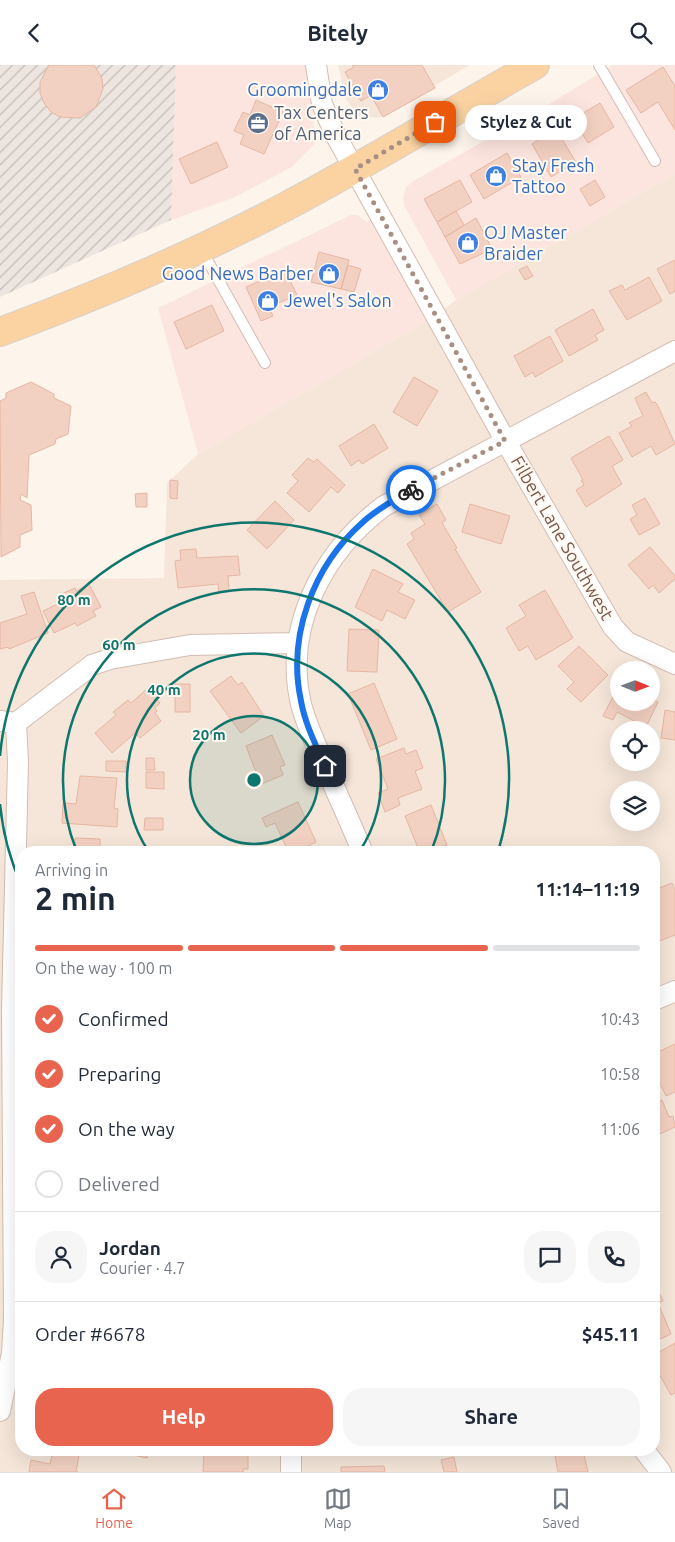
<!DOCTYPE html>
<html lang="en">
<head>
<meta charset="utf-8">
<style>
	body { margin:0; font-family:Ubuntu,sans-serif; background:#f6f6f7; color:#1f2937; height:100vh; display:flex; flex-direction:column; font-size:19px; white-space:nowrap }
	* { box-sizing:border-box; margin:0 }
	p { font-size:16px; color:#747a83 }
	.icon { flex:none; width:28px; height:28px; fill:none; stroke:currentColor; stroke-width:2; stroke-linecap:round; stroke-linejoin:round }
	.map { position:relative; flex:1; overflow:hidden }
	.panel { position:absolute; left:15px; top:781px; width:645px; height:610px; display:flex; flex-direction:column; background:#fff; border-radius:20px; box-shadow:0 5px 20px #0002 }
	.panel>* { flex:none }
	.needle { width:32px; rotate:91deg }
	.tools { position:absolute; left:610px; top:596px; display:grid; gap:10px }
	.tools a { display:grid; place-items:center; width:50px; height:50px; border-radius:50%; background:#fff; box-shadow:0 5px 20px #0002; font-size:25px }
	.pin { position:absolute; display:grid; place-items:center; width:42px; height:42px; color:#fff; margin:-21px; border-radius:10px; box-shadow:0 2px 8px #0006 }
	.courier { position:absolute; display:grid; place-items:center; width:50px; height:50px; margin:-25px; border:4px solid #1a73e8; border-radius:50%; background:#fff; color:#222; box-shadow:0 1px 6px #0007 }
	.bubble { position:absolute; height:35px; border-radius:18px; background:#fff; box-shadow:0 5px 20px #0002; font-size:16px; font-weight:600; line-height:35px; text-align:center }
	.head em { font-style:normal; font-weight:600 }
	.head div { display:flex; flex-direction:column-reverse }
	.head { display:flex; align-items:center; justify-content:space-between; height:85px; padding:0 20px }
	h1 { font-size:32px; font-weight:600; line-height:38px }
	.bar { display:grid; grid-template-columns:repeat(4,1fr); gap:8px 5px; align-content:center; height:60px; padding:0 20px }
	.bar i { height:6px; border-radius:4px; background:#e0e1e3 }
	.bar .selected { background:#e8644f }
	.bar p { grid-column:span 4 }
	.line { display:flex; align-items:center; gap:12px; padding:0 20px; border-top:1px solid #e0e1e3 }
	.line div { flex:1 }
	.round { display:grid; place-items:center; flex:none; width:52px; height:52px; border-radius:20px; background:#f6f6f7 }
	ol { padding:0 20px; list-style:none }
	li { display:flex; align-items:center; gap:15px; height:55px }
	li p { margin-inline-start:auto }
	li .icon { padding:5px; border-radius:50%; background:#e8644f; color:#fff; stroke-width:4 }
	li:last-child { color:#747a83 }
	li i { width:28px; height:28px; border:2px solid #e0e1e3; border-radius:50% }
	.button { display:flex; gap:10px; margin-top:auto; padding:10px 20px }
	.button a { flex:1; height:58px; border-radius:20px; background:#e8644f; color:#fff; font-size:20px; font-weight:600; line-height:58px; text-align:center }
	.button a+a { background:#f6f6f7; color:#1f2937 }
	header { display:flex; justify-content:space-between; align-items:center; height:65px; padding:0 20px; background:#fff; font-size:22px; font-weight:600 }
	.menu { display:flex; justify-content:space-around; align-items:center; height:70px; border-top:1px solid #e0e1e3; background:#fff; font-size:14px; color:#747a83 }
	.menu a { display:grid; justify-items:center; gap:2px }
	.menu .selected { color:#e8644f }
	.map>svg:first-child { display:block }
</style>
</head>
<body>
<header><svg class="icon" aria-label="back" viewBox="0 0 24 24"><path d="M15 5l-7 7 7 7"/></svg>Bitely<svg class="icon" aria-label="search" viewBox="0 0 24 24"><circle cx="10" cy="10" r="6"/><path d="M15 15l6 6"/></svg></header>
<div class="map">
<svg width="675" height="1407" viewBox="0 0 675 1407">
	<defs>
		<pattern id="industrial-furrows" width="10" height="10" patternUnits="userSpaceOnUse" patternTransform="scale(1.25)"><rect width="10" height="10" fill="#ede5e0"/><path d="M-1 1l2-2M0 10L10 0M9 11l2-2" fill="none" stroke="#c5bcb8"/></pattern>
	</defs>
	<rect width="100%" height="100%" fill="#fdf4eb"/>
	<path fill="#f5e6d9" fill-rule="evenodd" d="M338,0h132l-91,53 -21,-2 -12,-17z
		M675,109v1298h-675v-892l164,-2 3,-95 31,-29 231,-134 27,-20zM619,605h32v33h-32zM619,665h32v33h-32zM619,725h32v33h-32zM21,788h633v597h-633z"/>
	<path fill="#fde5df" d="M176,0h133l6,78 -23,24 -59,31 -62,22z
		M613,0h62v109l-219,126 -52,-95 -1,-6 3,-12 9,-7 131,-74z
		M351,150h6l10,7 5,-4 57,102 -231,134 -40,-146z"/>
	<path fill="url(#industrial-furrows)" d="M0,0h176l-5,155 -171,77z"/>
	<path fill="#f3d1c2" stroke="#e6b6a2" d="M49,0h45l8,13 1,11 -7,18 -16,11 -20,-1 -9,-5 -7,-9 -4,-10v-11z
		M352,0h70l13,23 -52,29 -12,-22 -10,6 -16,-29 9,-5z
		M663,2l12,19v44l-17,-28 -17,11 -15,-23z
		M256,35l27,12 -19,42 -24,-10 4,-9 -10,-4 9,-19 7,3z
		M600,38l14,24 -26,16 -15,-24z
		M556,64l20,33 -25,15 -19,-33z
		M217,77l11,25 -37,17 -12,-25z
		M507,88l14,24 -37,22 -14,-24z
		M460,115l12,22 -35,20 -13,-23z
		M595,115l10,17 -15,9 -10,-17z
		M456,146l8,14 -19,12 -8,-15z
		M476,153l16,31 -32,15 -15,-27z
		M319,187l30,8 -8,29 -30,-7z
		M675,195v31l-5,3 -13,-25z
		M348,200l13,4 -7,23 -13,-3z
		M527,201l6,10 -8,4 -6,-10z
		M285,205l12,25 -28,12 4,9 -12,5 -15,-34z
		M649,212l13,24 -35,19 -18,-29 13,-6 3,5z
		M212,240l12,26 -38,18 -12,-27z
		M593,244l11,21 -9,5 3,5 -29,16 -14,-26z
		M550,271l13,25 -28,16 -2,-5 -8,5 -11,-21z
		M414,312l24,14 -21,35 -24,-14z
		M31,317l23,12v4l17,8 -3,28 -12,5 -1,5 -26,11 -2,43 -6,-4 -1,6 11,5 1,25 -12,5v12l-19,10 -1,-156 6,-3v-5z
		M646,327l6,11 3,-1 2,2 18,40 -19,11 -5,-9 -19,11 -13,-24 13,-7 -3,-3 14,-7 -8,-18z
		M374,359l14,24 -26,16 -3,-4 -8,6 -12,-20z
		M609,371l14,24 -11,6 10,18 -36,23 -10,-17 8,-5 -3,-5h2l-12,-22z
		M308,393l6,4 3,-3 28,26 -7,8 -7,-6 -22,25 -22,-19 11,-12 -6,-6z
		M170,415l8,1 -1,18 -7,-1z
		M147,428v14h-11l-1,-13z
		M645,433l15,26 -21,11 -9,-16 7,-4 -5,-10z
		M275,436l19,19 -27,29 -20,-19z
		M437,439l9,16 -4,3 15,25 -2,1 26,43 -33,20 -41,-68 7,-5 -3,-6 14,-9 -6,-9z
		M470,439l40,12 -9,28 -39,-12z
		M650,482l25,29v3l-16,14 -6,-8 -4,4 -21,-24z
		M196,484l1,9 41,-2 2,19 -12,1 1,15 -10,1 -1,-8 -40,4 -3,-27 6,-1 -1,-10z
		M373,504l30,15 -5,8 17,8 -10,19 -18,-9 -5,11 -27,-14z
		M89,519l12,23 -8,4 3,5 -19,10 -2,-3 -21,10 -11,-22 19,-9 -3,-7 16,-7 1,3z
		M545,525l28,48 -37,22 -8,-14 -9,5 -13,-23 20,-12 -7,-11z
		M34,527l14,41 -39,16 -1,-2 -8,2v-26l27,-9 -6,-18z
		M349,564l30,1 -2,42 -30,-1z
		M579,581l29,29 -27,27 -14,-13 7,-7 -16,-16z
		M231,611l7,9 4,-3 22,34 -23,17 -31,-42z
		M374,618l23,56 -26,11 -23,-56z
		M175,619h15v28h-15z
		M619,620v18h32v-5l7,4 -12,25 -29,-15 -4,8 -10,-4z
		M148,623l12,15 -5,5 2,3 -2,2 6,8 -21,17 -5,-5 -23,20 -17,-20 21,-18 -3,-3 15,-12 3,3z
		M665,645l10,2v28l-14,-2z
		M272,670l13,30 -5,2 3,8 -31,13 -3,-10 8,-3 -11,-29z
		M404,683l2,6 10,-4 7,18 -8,3 7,18 -24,9 2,7 -15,7 -7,-19 10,-4 -12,-30z
		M146,693h8l1,12h-9z
		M106,696h20v11l-20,-1z
		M146,707h18v17l-18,-1z
		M80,711l37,2 -3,30 4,1 -1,18 -55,-4 1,-20 13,1z
		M298,737l18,40 -22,11h-5l-14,-30 -9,4 -4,-9z
		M431,740l16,40 -19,8h-8l-15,-37z
		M145,753h18v12h-19z
		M75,773l25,1v14h-25z
		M466,783l2,5h-12z
		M672,818l3,7v45l-21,8v-53z
		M675,979v48l-9,4 -8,-17 -4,2v-32l4,-2 2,4z
		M662,1035l7,17 4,-1 2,11 -15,7 -6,-14v-16z
		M660,1229l3,7 -5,2 13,31 -17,8v-46z
		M675,1278v50l-4,2 -17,-30v-10z
		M53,1385h27l-4,22h2h-49l2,-12 19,4z
		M110,1385h38l-1,8z
		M204,1385h44v19h-5v3h-40z
		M583,1385l5,22h-30l-3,-16z
		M454,1392l3,15h-13l-3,-12z
		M384,1401l1,6h-44v-5z"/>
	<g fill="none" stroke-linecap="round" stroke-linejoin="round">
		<g stroke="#d3bdb2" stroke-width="12">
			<path id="lane" d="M599,0l56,96
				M201,184l64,114"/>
		</g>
		<g stroke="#d3bdb2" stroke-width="22">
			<path id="street" d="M316,0l6,39 14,32 169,304 108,187 14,15 48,22
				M0,656l16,2 76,-58 18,-6 80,-14 108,-2
				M363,788c-12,-29 -25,-57 -37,-85 -9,-21 -19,-41 -25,-64 -18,-78 22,-152 83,-198l291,-155
				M654,935l21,-9
				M0,1346l12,-58 2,-33 -2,-310 6,-248 -2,-39
				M291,1385v22
				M644,1385l17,22"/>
		</g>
		<g stroke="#d9d0cd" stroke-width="30">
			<path id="primary" d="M0,267c97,-36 193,-77 285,-125 85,-45 166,-95 250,-142"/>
		</g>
		<use href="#lane" stroke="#fff" stroke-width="10"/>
		<use href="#street" stroke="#fff" stroke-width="20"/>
		<use href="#primary" stroke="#fbd3a3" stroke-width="28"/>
	</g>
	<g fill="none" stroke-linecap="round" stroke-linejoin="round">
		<path stroke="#a78f84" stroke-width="5" stroke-dasharray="0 9" d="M411,425l94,-49 -150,-272 80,-47"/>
		<path stroke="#1a73e8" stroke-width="6" d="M325,701c-9,-21 -20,-42 -24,-65 -14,-65 12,-135 62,-179 14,-13 31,-22 48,-32"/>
	</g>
	<circle cx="254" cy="715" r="64" fill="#0f766e" fill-opacity=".12"/>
	<g fill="none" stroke="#0f766e" stroke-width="2.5">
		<circle cx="254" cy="715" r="64"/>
		<path d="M149 787A127 127 0 1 1 359 787"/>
		<path d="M77 787A191 191 0 1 1 431 787"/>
		<path d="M21 819A255 255 0 0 1 0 739M0 691A255 255 0 1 1 498 787"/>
	</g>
	<defs>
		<g id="shop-disc" transform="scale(1.125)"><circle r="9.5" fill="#3f7fe0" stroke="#fff9f2"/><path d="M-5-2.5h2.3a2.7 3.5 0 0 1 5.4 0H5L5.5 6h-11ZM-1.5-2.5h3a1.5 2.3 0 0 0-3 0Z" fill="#fff"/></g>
		<g id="office-disc" transform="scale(1.125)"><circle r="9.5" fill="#5c6f8a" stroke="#fff9f2"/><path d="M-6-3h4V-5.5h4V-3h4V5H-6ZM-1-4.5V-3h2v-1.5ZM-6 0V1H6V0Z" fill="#fff"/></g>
	</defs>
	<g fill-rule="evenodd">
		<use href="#shop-disc" x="378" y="25"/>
		<use href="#office-disc" x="258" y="58"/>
		<use href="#shop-disc" x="496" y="111"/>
		<use href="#shop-disc" x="468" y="178"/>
		<use href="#shop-disc" x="329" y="209"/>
		<use href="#shop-disc" x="268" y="236"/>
	</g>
	<g text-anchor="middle" stroke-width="4" stroke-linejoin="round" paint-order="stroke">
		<g font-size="18" fill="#366cbe" stroke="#fff9f2" text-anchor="start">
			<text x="362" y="31" text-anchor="end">Groomingdale</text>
			<text x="512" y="107">Stay Fresh<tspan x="512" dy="21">Tattoo</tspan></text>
			<text x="484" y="174">OJ Master<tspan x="484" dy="21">Braider</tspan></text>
			<text x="313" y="215" text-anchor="end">Good News Barber</text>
			<text x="284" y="242">Jewel's Salon</text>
		</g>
		<g font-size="18" fill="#4e5e75" stroke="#fff9f2" text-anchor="start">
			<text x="274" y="54">Tax Centers<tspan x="274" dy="21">of America</tspan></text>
		</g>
		<g font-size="18" fill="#79584c" stroke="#fff9f2">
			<text transform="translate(562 473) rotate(60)" y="6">Filbert Lane Southwest</text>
		</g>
	</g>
	<circle cx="254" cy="715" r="8" fill="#0f766e" stroke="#fff9f2" stroke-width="2.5"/>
	<g font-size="15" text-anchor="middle" font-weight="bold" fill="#0f766e" stroke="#fff9f2" stroke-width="4" stroke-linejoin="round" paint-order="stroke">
		<text x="74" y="540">80 m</text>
		<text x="119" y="585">60 m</text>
		<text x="164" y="630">40 m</text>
		<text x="209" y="675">20 m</text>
	</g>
</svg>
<div class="tools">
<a><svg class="needle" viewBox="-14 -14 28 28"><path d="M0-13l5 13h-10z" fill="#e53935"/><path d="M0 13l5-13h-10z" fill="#747a83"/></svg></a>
<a><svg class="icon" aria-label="locate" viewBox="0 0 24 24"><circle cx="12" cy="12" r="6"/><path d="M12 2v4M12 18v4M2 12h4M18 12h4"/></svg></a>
<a><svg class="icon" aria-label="layers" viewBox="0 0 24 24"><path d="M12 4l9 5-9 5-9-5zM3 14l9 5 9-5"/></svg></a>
</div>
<div class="pin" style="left:435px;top:57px;background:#ea580c"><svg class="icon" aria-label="bag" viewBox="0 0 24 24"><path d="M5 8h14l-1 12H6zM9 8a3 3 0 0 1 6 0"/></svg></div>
<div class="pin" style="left:325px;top:701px;background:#1f2937"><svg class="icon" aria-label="home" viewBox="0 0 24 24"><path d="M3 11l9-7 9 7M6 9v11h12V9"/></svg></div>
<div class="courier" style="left:411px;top:425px"><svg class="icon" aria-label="bike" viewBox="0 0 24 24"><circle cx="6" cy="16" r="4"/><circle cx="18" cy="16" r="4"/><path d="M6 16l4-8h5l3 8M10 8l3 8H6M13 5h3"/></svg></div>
<div class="bubble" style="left:465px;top:40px;width:122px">Stylez &amp; Cut</div>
<section class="panel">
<div class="head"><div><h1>2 min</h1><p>Arriving in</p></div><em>11:14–11:19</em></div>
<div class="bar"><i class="selected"></i><i class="selected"></i><i class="selected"></i><i></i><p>On the way · 100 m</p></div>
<ol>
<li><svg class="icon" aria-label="check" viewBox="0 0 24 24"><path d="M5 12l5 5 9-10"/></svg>Confirmed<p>10:43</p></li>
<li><svg class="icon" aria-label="check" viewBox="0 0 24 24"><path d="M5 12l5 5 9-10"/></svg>Preparing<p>10:58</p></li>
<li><svg class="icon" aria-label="check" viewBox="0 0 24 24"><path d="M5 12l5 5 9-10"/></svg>On the way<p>11:06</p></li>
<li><i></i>Delivered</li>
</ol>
<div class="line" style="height:90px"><a class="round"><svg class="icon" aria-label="person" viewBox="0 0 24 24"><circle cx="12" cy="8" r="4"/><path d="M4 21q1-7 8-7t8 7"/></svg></a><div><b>Jordan</b><p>Courier · 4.7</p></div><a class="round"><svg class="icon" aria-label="chat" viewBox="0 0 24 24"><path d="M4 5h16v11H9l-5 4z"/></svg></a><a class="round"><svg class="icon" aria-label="phone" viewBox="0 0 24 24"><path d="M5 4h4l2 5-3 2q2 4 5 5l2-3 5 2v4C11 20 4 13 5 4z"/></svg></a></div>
<div class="line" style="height:65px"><div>Order #6678</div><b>$45.11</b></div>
<div class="button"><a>Help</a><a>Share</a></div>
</section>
</div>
<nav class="menu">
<a class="selected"><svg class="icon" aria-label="home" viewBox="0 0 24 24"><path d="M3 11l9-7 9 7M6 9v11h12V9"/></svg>Home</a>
<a><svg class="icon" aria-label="map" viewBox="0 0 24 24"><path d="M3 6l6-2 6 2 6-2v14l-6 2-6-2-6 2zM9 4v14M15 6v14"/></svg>Map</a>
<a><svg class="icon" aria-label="saved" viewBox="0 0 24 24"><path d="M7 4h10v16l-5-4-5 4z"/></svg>Saved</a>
</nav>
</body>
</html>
